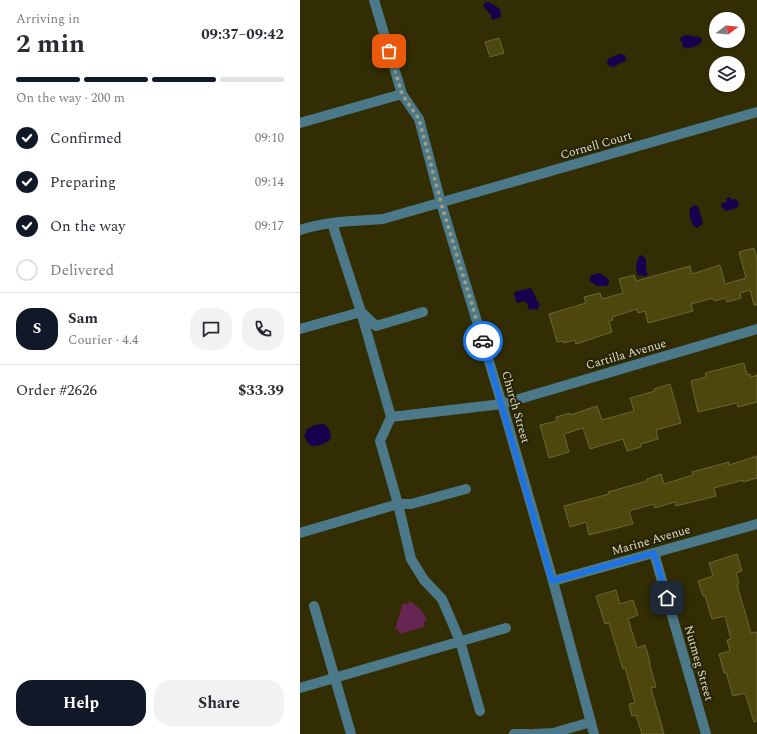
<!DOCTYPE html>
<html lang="en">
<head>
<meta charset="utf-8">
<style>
	body { margin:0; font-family:Spectral,serif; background:#f2f2f3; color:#2b2b33; height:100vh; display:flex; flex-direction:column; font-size:15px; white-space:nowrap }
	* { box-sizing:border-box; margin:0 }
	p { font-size:13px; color:#7c7c81 }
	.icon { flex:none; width:22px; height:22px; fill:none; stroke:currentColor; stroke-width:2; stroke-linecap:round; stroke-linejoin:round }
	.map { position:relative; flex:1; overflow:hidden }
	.drawer { display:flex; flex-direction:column; background:#fff; width:300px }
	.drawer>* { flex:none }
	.needle { width:26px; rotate:74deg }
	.tools { position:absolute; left:409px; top:12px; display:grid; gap:8px }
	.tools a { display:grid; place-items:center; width:36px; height:36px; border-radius:50%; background:#fff; box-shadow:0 1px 3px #0004; font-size:20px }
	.pin { position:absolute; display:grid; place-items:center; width:34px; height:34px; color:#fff; margin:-17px; border-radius:8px; box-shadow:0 2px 6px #0006 }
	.courier { position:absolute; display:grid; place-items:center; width:40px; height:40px; margin:-20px; border:3px solid #1a73e8; border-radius:50%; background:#fff; color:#222; box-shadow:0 1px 5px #0007 }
	.overview em { font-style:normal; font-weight:700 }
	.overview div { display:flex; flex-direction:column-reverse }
	.overview { display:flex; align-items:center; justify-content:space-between; height:68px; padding:0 16px }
	h1 { font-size:26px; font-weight:700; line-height:30px }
	.bar { display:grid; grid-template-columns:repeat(4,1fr); gap:6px 4px; align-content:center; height:48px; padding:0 16px }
	.bar i { height:5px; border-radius:3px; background:#e1e1e2 }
	.bar .selected { background:#111827 }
	.bar p { grid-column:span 4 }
	.line { display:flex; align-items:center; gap:10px; padding:0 16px; border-top:1px solid #e1e1e2 }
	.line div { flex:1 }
	.round { display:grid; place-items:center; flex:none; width:42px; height:42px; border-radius:16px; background:#f2f2f3 }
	ol { padding:0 16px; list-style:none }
	li { display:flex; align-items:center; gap:12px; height:44px }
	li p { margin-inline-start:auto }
	li .icon { padding:4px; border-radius:50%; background:#111827; color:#fff; stroke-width:4 }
	li:last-child { color:#7c7c81 }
	li i { width:22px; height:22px; border:2px solid #e1e1e2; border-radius:50% }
	.action { display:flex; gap:8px; margin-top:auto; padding:8px 16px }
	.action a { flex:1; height:46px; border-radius:16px; background:#111827; color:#fff; font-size:16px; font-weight:700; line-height:46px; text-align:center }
	.action a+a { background:#f2f2f3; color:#2b2b33 }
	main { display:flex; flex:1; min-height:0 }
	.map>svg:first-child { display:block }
</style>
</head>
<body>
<main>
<section class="drawer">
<div class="overview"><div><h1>2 min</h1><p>Arriving in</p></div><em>09:37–09:42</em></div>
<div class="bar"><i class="selected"></i><i class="selected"></i><i class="selected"></i><i></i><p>On the way · 200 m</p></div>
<ol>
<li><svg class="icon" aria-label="check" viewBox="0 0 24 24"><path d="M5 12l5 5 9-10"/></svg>Confirmed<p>09:10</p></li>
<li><svg class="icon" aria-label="check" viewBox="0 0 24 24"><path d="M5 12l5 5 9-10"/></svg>Preparing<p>09:14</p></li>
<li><svg class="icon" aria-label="check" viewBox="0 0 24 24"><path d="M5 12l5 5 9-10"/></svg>On the way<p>09:17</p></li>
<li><i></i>Delivered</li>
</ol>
<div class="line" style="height:72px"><b class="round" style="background:#111827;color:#fff">S</b><div><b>Sam</b><p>Courier · 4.4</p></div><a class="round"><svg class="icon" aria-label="chat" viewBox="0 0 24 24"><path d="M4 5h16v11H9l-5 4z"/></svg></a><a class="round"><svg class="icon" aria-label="phone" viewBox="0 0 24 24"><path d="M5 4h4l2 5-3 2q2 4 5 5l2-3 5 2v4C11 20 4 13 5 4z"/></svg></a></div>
<div class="line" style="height:52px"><div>Order #2626</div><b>$33.39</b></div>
<div class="action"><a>Help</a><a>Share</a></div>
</section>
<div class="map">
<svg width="457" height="734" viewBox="0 0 457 734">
	<rect width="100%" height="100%" fill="#322d02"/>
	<path fill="#662552" d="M110,601l10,8 7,10 -3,3v5l-24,7 -2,-4 -3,-1 8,-26 4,1z"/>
	<path fill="#16014f" d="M186,2h3l11,7 1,8 -9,3 -1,-5 -8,-9z
		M386,35c5,1 11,1 15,3l1,4c-4,4 -13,7 -18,6l-2,-3 1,-2 -2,-1 -1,-3 3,-3z
		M319,54l6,1 1,5c-2,2 -7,3 -12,7l-5,-1 -2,-2 1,-5z
		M429,197l2,1v2l4,-1 3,2 1,2 -2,5 -12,3 -4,-5 1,-3 5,-1 -1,-3z
		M395,205l2,1c2,2 6,15 6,18l-7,4c-6,-5 -7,-13 -6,-20z
		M341,255l5,4v12l2,3 -2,2 -8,-1c-3,-5 -2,-17 3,-20z
		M300,273l9,7v3l-2,3h-10l-7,-5v-4l2,-2z
		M230,288c5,4 5,12 10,16l-3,6 -3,-1 -5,1 -2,-7 -3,-2 -7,2 -3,-9 1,-2z
		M24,424l5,5 2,6 -2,6 -8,4 -10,1 -4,-4 -3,-7 2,-2v-3l9,-5z"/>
	<path fill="#4e470d" stroke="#6d6631" d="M199,38l5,15 -14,4 -5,-15z
		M454,248l3,12v45h-3l-4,-15 -10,3 1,5 -14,4 -2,-4 -11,3 -1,-3 -22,6 2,7 -45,12 -3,-12 -7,2 -1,-4 -25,8 1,3 -4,1 3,11 -36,12 -1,-4 -11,3 -1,-2 -6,1 -8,-28 37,-11 -2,-6 16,-4 2,6 21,-6 -4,-14 15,-4 2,6 54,-15 2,8 28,-9 5,19 21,-6 -7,-26z
		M444,363l3,12 3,-1 1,3 6,-2v27l-19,5 -1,-4 -39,9 -7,-31 15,-4 -1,-4z
		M370,384l11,39 -25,7 2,9 -17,5v3l-14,4 -4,-12 -33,10 -7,-21 -19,6 5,18 -20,6 -9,-33 17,-4 -1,-4 14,-4v2l27,-9 5,14 32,-9 -4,-13 25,-7 -1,-2z
		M457,456v22l-14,4v-2l-29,8 2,8 -40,10 -1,-4 -20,6 -1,-4 -25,7 4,13 -44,11 -3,-13 -16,5 -6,-21 45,-12 -1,-2 39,-11v-2l14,-5 3,10 29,-9 -1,-3 37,-10v3z
		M437,554l5,17 -6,2 3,11 -2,1 14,48 6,-1v89l-3,1 -9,-29 -12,3 -7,-24 -2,1 -5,-19 11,-3 -3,-11 4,-1 -6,-23 -13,3 -7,-23h-2l-5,-15 15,-5 -4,-13z
		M316,590l4,14 13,-4 5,15 -10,4 9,29 8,-3 5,17h-1l7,25 -5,1 13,46h-22l-6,-19 -4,1 -3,-12 6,-1 -10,-35 -2,1 -14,-46 -4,1 -9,-28z"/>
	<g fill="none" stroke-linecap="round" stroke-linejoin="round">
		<path stroke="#4b7989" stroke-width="10" d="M74,0l28,94 17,25 22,84 61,201 51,177 41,153
			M0,123l102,-29
			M32,223l29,89 30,105 -11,24 18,63 13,55 13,21 18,19 18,42 20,70
			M0,230c27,-9 55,-9 83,-11l374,-107
			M0,329l61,-17 15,14 47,-14
			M91,417l111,-13 255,-75
			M0,533l98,-29h13l55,-15
			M354,553l52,181
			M253,581l204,-57
			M14,606l37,128
			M0,688l206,-60
			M214,734h14
			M233,734l20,-1 38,-11"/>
	</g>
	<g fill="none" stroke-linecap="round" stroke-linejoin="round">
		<path stroke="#a39f7e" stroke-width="4" stroke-dasharray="0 7.2" d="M89,51l13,43 17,25 22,84 42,138"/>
		<path stroke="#1a73e8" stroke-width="5" d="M183,341l69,240 102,-28 13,45"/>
	</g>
	<g text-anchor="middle" stroke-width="4" stroke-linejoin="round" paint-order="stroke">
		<g font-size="12" fill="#e0ddc1" stroke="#272306">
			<text transform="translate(296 145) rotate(-16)" y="4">Cornell Court</text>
			<text transform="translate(326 354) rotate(-16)" y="4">Cartilla Avenue</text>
			<text transform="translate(216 407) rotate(74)" y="4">Church Street</text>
			<text transform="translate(351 540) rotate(-16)" y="4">Marine Avenue</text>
			<text transform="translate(399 663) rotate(74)" y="4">Nutmeg Street</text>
		</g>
	</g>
</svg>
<div class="tools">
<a><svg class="needle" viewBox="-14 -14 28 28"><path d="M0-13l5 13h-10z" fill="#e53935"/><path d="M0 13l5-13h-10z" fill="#7c7c81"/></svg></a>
<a><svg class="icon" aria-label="layers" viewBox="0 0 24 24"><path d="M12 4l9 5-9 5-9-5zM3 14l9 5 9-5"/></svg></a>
</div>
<div class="pin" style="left:89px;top:51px;background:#ea580c"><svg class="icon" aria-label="bag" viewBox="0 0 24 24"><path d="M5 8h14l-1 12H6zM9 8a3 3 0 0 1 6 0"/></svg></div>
<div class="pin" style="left:367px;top:598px;background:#1f2937"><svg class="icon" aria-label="home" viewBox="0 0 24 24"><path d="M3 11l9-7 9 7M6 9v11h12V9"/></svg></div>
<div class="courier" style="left:183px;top:341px"><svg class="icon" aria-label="car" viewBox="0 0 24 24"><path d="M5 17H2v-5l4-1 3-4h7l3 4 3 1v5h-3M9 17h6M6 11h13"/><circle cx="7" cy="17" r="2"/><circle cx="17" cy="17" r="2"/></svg></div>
</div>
</main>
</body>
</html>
